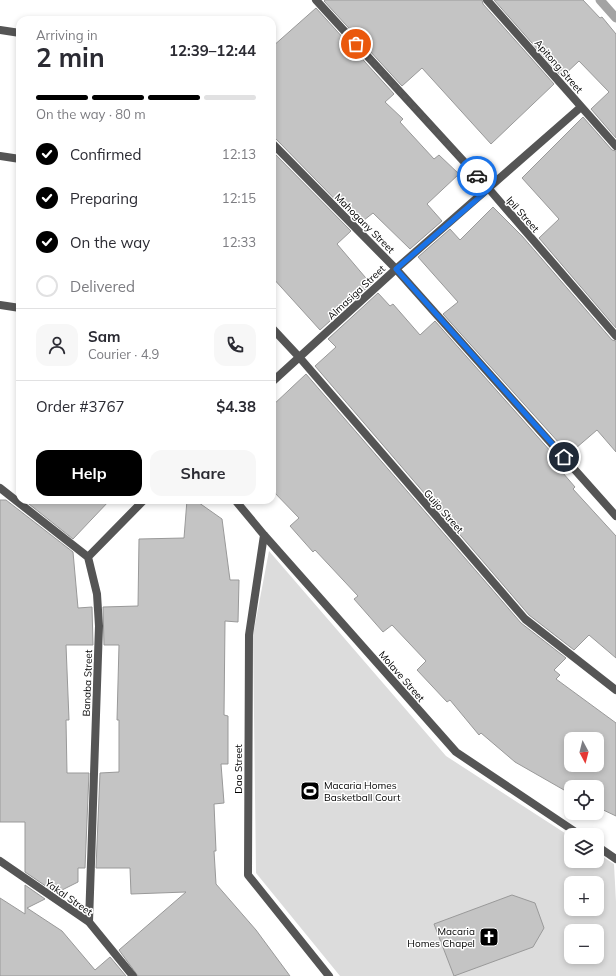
<!DOCTYPE html>
<html lang="en">
<head>
<meta charset="utf-8">
<style>
	body { margin:0; font-family:Mulish,sans-serif; background:#f7f7f7; color:#2b2b33; height:100vh; display:flex; flex-direction:column; font-size:15px; white-space:nowrap }
	* { box-sizing:border-box; margin:0 }
	p { font-size:13px; color:#7c7c81 }
	.icon { flex:none; width:22px; height:22px; fill:none; stroke:currentColor; stroke-width:2; stroke-linecap:round; stroke-linejoin:round }
	.map { position:relative; flex:1; overflow:hidden }
	.panel { position:absolute; left:16px; top:16px; width:260px; height:488px; display:flex; flex-direction:column; background:#fff; border-radius:12px; box-shadow:0 2px 6px #0003 }
	.panel>* { flex:none }
	.needle { width:26px; rotate:173deg }
	.buttons { position:absolute; left:564px; top:732px; display:grid; gap:8px }
	.buttons a { display:grid; place-items:center; width:40px; height:40px; border-radius:8px; background:#fff; box-shadow:0 2px 6px #0003; font-size:20px }
	.pin { position:absolute; display:grid; place-items:center; width:34px; height:34px; color:#fff; margin:-17px; border:2px solid #fff; border-radius:50%; box-shadow:0 1px 4px #0007 }
	.courier { position:absolute; display:grid; place-items:center; width:40px; height:40px; margin:-20px; border:3px solid #1a73e8; border-radius:50%; background:#fff; color:#222; box-shadow:0 1px 5px #0007 }
	.summary em { font-style:normal; font-weight:700 }
	.summary div { display:flex; flex-direction:column-reverse }
	.summary { display:flex; align-items:center; justify-content:space-between; height:68px; padding:0 20px }
	h1 { font-size:26px; font-weight:700; line-height:30px }
	.bar { display:grid; grid-template-columns:repeat(4,1fr); gap:6px 4px; align-content:center; height:48px; padding:0 20px }
	.bar i { height:5px; border-radius:3px; background:#e1e1e2 }
	.bar .active { background:#000 }
	.bar p { grid-column:span 4 }
	.line { display:flex; align-items:center; gap:10px; padding:0 20px; border-top:1px solid #e1e1e2 }
	.line div { flex:1 }
	.round { display:grid; place-items:center; flex:none; width:42px; height:42px; border-radius:12px; background:#f7f7f7 }
	ol { padding:0 20px; list-style:none }
	li { display:flex; align-items:center; gap:12px; height:44px }
	li p { margin-inline-start:auto }
	li .icon { padding:4px; border-radius:50%; background:#000; color:#fff; stroke-width:4 }
	li:last-child { color:#7c7c81 }
	li i { width:22px; height:22px; border:2px solid #e1e1e2; border-radius:50% }
	.primary-button { display:flex; gap:8px; margin-top:auto; padding:8px 20px }
	.primary-button a { flex:1; height:46px; border-radius:12px; background:#000; color:#fff; font-size:16px; font-weight:700; line-height:46px; text-align:center }
	.primary-button a+a { background:#f7f7f7; color:#2b2b33 }
	.map>svg:first-child { display:block }
</style>
</head>
<body>
<div class="map">
<svg width="616" height="976" viewBox="0 0 616 976">
	<rect width="100%" height="100%" fill="#fff"/>
	<path fill="#dcdcdc" fill-rule="evenodd" d="M269,551l177,205 125,81v24h26v-8l17,11 2,38v74h-276l-84,-103 -3,-238zM571,883h26v26h-26zM571,931h26v26h-26z"/>
	<g fill="none" stroke-linecap="round" stroke-linejoin="round">
		<path stroke="#a3a3a3" stroke-width="9" d="M600,0l16,18"/>
	</g>
	<path fill="#c4c4c4" stroke="#999" fill-rule="evenodd" d="M325,0h157l1,4 71,80 -63,60 -69,-76 -20,18 -78,-85z
		M494,0h89l17,18 2,-1 14,17v104l-25,-29 18,-17 -30,-31 -17,16z
		M316,8l78,86 -9,8 18,17 -3,3 34,37 5,-4 20,19 -32,30 15,17 -32,28 -37,-36 -14,11 -83,-85 -4,-1v-91z
		M583,117l29,33 4,1v177l-77,-90 20,-19 -37,-41z
		M272,151l79,80 -14,13 34,40 -51,46 -48,-53z
		M493,207l29,29 90,104 4,1v111l-19,-22 -28,24 -126,-140 15,-12 -40,-45 32,-28 10,11z
		M378,293l12,13 3,-2 27,31 15,-14 125,141 -4,3 19,22 -2,2 43,47v122l-27,-23 -15,15 -45,-35 -214,-249 21,-19 -8,-8z
		M306,374l215,249 45,35 -12,12 6,5 -4,4 60,44v93l-19,-9v-20h-26v7l-56,-32 -34,-29 -2,2 -29,-35 -3,2 -30,-32 9,-9 -34,-36 -9,7 -29,-33 4,-3 -43,-46 -2,2 -23,-26 9,-8 -27,-28v-84zM571,739h26v26h-26z
		M0,500h6l67,52 5,56 14,-1 1,38h-27l3,75h-3l1,53h22l-4,95h-7v14l-22,11 -31,-21v-50h-25z
		M24,500h86l-37,39z
		M187,500h8l27,19 8,61h9l-1,42 -13,-1 -1,94 4,1v48h-7l3,39 -10,1 2,47h-2l2,33 40,46 34,46h-152l-19,-26 67,-58 -55,2 -1,-26h-34l4,-95 19,-1v-52h-2l2,-75h-15l-1,-38 35,-1 1,-67 45,-1z
		M25,885l20,14 -18,9 35,23 33,39 15,-13 16,19h-126v-78l25,16z
		M512,895l23,8 9,25 -11,19 -79,29 -20,-52z"/>
	<g fill="none" stroke-linecap="round" stroke-linejoin="round">
		<path stroke="#555" stroke-width="8" d="M316,0l173,189 127,147
			M487,0l129,146
			M0,30l20,3
			M272,143l124,126 220,247
			M0,156l20,3
			M0,305l20,3
			M272,328l28,30 225,261 91,71
			M272,382l124,-113 185,-162
			M0,488l88,69 9,37 2,32 -10,296
			M235,500l29,35 192,217 124,83
			M264,535l-15,100 -1,240 81,101
			M88,557l56,-57
			M597,846l19,13
			M0,861l89,61 44,54"/>
	</g>
	<g fill="none" stroke-linecap="round" stroke-linejoin="round">
		<path stroke="#595959" stroke-width="4" stroke-dasharray="0 7.2" d="M356,44l121,132"/>
		<path stroke="#1a73e8" stroke-width="5" d="M477,176l12,13 -93,80 168,188"/>
	</g>
	<defs>
		<g id="stadium-square" transform="scale(1)"><rect x="-9" y="-9" width="18" height="18" rx="4" fill="#000" stroke="#fff"/><path d="M0-5a6.5 5 0 1 0 0 10a6.5 5 0 1 0 0-10ZM-3.5-1.8h7v3.6h-7Z" fill="#fff"/></g>
		<g id="church-square" transform="scale(1)"><rect x="-9" y="-9" width="18" height="18" rx="4" fill="#000" stroke="#fff"/><path d="M-1.2-6h2.4v3.5h3.3v2.4h-3.3V6h-2.4V-.1h-3.3v-2.4h3.3Z" fill="#fff"/></g>
	</defs>
	<g fill-rule="evenodd">
		<use href="#stadium-square" x="310" y="791"/>
		<use href="#church-square" x="489" y="937"/>
	</g>
	<g text-anchor="middle" stroke-width="3" stroke-linejoin="round" paint-order="stroke">
		<g font-size="10" fill="#000" stroke="#fff">
			<text transform="translate(559 66) rotate(49)" y="4">Apitong Street</text>
			<text transform="translate(523 214) rotate(49)" y="4">Ipil Street</text>
			<text transform="translate(365 223) rotate(45)" y="4">Mahogany Street</text>
			<text transform="translate(356 292) rotate(-43)" y="4">Almasiga Street</text>
			<text transform="translate(444 511) rotate(49)" y="4">Guijo Street</text>
			<text transform="translate(402 676) rotate(49)" y="4">Molave Street</text>
			<text transform="translate(87 683) rotate(-88)" y="4">Banaba Street</text>
			<text transform="translate(238 769) rotate(-90)" y="4">Dao Street</text>
			<text transform="translate(69 897) rotate(35)" y="4">Yakal Street</text>
		</g>
		<g font-size="10" fill="#000" stroke="#fff" text-anchor="start">
			<text x="324" y="789">Macaria Homes<tspan x="324" dy="12">Basketball Court</tspan></text>
			<text x="475" y="935" text-anchor="end">Macaria<tspan x="475" dy="12">Homes Chapel</tspan></text>
		</g>
	</g>
</svg>
<div class="buttons">
<a><svg class="needle" viewBox="-14 -14 28 28"><path d="M0-13l5 13h-10z" fill="#e53935"/><path d="M0 13l5-13h-10z" fill="#7c7c81"/></svg></a>
<a><svg class="icon" aria-label="locate" viewBox="0 0 24 24"><circle cx="12" cy="12" r="6"/><path d="M12 2v4M12 18v4M2 12h4M18 12h4"/></svg></a>
<a><svg class="icon" aria-label="layers" viewBox="0 0 24 24"><path d="M12 4l9 5-9 5-9-5zM3 14l9 5 9-5"/></svg></a>
<a>+</a>
<a>−</a>
</div>
<div class="pin" style="left:356px;top:44px;background:#ea580c"><svg class="icon" aria-label="bag" viewBox="0 0 24 24"><path d="M5 8h14l-1 12H6zM9 8a3 3 0 0 1 6 0"/></svg></div>
<div class="pin" style="left:564px;top:457px;background:#1f2937"><svg class="icon" aria-label="home" viewBox="0 0 24 24"><path d="M3 11l9-7 9 7M6 9v11h12V9"/></svg></div>
<div class="courier" style="left:477px;top:176px"><svg class="icon" aria-label="car" viewBox="0 0 24 24"><path d="M5 17H2v-5l4-1 3-4h7l3 4 3 1v5h-3M9 17h6M6 11h13"/><circle cx="7" cy="17" r="2"/><circle cx="17" cy="17" r="2"/></svg></div>
<section class="panel">
<div class="summary"><div><h1>2 min</h1><p>Arriving in</p></div><em>12:39–12:44</em></div>
<div class="bar"><i class="active"></i><i class="active"></i><i class="active"></i><i></i><p>On the way · 80 m</p></div>
<ol>
<li><svg class="icon" aria-label="check" viewBox="0 0 24 24"><path d="M5 12l5 5 9-10"/></svg>Confirmed<p>12:13</p></li>
<li><svg class="icon" aria-label="check" viewBox="0 0 24 24"><path d="M5 12l5 5 9-10"/></svg>Preparing<p>12:15</p></li>
<li><svg class="icon" aria-label="check" viewBox="0 0 24 24"><path d="M5 12l5 5 9-10"/></svg>On the way<p>12:33</p></li>
<li><i></i>Delivered</li>
</ol>
<div class="line" style="height:72px"><a class="round"><svg class="icon" aria-label="person" viewBox="0 0 24 24"><circle cx="12" cy="8" r="4"/><path d="M4 21q1-7 8-7t8 7"/></svg></a><div><b>Sam</b><p>Courier · 4.9</p></div><a class="round"><svg class="icon" aria-label="phone" viewBox="0 0 24 24"><path d="M5 4h4l2 5-3 2q2 4 5 5l2-3 5 2v4C11 20 4 13 5 4z"/></svg></a></div>
<div class="line" style="height:52px"><div>Order #3767</div><b>$4.38</b></div>
<div class="primary-button"><a>Help</a><a>Share</a></div>
</section>
</div>
</body>
</html>
